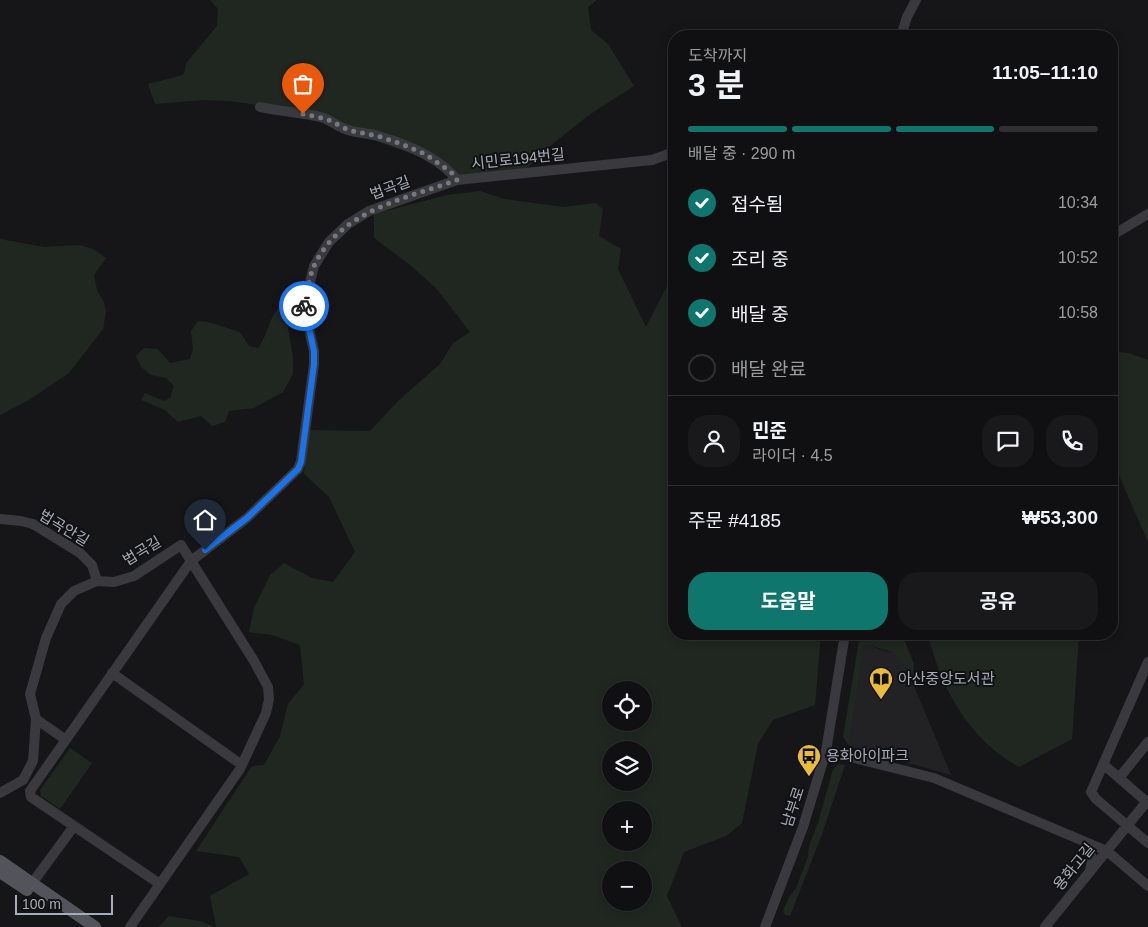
<!DOCTYPE html>
<html lang="ko">
<head>
<meta charset="utf-8">
<style>
	body { margin:0; font-family:Arial,"Noto Sans KR",sans-serif; background:#19191b; color:#f1f3f6; height:100vh; display:flex; flex-direction:column; font-size:19px; white-space:nowrap }
	* { box-sizing:border-box; margin:0 }
	p { font-size:16px; color:#9c9d9f }
	.icon { flex:none; width:28px; height:28px; fill:none; stroke:currentColor; stroke-width:2; stroke-linecap:round; stroke-linejoin:round }
	.map { position:relative; flex:1; overflow:hidden }
	.sheet { position:absolute; left:668px; top:30px; width:450px; height:610px; display:flex; flex-direction:column; background:#101012; border-radius:20px; box-shadow:0 2px 12px #0003,0 0 0 1px #303032 }
	.sheet>* { flex:none }
	.tools { position:absolute; left:602px; top:681px; display:grid; gap:10px }
	.tools a { display:grid; place-items:center; width:50px; height:50px; border-radius:50%; background:#101012; box-shadow:0 2px 12px #0003,0 0 0 1px #303032; font-size:25px }
	.scale { position:absolute; left:15px; bottom:12px; width:98px; box-sizing:border-box; padding-left:5px; border:2px solid #a8acb7; border-top:0; font-size:14px; line-height:18px; white-space:nowrap; color:#a8acb7; -webkit-text-stroke:4px #111113; paint-order:stroke }
	.pin { position:absolute; display:grid; place-items:center; width:42px; height:42px; color:#fff; margin:-51px -21px; border-radius:50% 50% 50% 0; rotate:-45deg; box-shadow:0 0 5px #0007 }
	.pin .icon { rotate:45deg }
	.courier { position:absolute; display:grid; place-items:center; width:50px; height:50px; margin:-25px; border:4px solid #1a73e8; border-radius:50%; background:#fff; color:#222; box-shadow:0 1px 6px #0007 }
	.headline em { font-style:normal; font-weight:700 }
	.headline div { display:flex; flex-direction:column-reverse }
	.headline { display:flex; align-items:center; justify-content:space-between; height:85px; padding:0 20px }
	h1 { font-size:32px; font-weight:700; line-height:38px }
	.bar { display:grid; grid-template-columns:repeat(4,1fr); gap:8px 5px; align-content:center; height:60px; padding:0 20px }
	.bar i { height:6px; border-radius:4px; background:#303032 }
	.bar .active { background:#0f766e }
	.bar p { grid-column:span 4 }
	.line { display:flex; align-items:center; gap:12px; padding:0 20px; border-top:1px solid #303032 }
	.line div { flex:1 }
	.round { display:grid; place-items:center; flex:none; width:52px; height:52px; border-radius:20px; background:#19191b }
	ol { padding:0 20px; list-style:none }
	li { display:flex; align-items:center; gap:15px; height:55px }
	li p { margin-inline-start:auto }
	li .icon { padding:5px; border-radius:50%; background:#0f766e; color:#fff; stroke-width:4 }
	li:last-child { color:#9c9d9f }
	li i { width:28px; height:28px; border:2px solid #303032; border-radius:50% }
	.primary-button { display:flex; gap:10px; margin-top:auto; padding:10px 20px }
	.primary-button a { flex:1; height:58px; border-radius:20px; background:#0f766e; color:#fff; font-size:20px; font-weight:700; line-height:58px; text-align:center }
	.primary-button a+a { background:#19191b; color:#f1f3f6 }
	.map>svg:first-child { display:block }
</style>
</head>
<body>
<div class="map">
<svg width="1148" height="927" viewBox="0 0 1148 927">
	<rect width="100%" height="100%" fill="#161618"/>
	<path fill="#222225" d="M864,644l32,10 9,10 46,111 -102,-29z"/>
	<path fill="#202721" fill-rule="evenodd" d="M210,0h387l-9,7 3,23 17,14 26,42 -45,29 -49,39 -15,17 -63,10 -25,-18 -110,-40 -54,-16 -44,-6 -26,-1 -48,4 -7,-20 35,-9 4,-13 30,-36 1,-17z
		M480,191l24,8 59,8 32,-4 8,6 -4,27 22,13 -3,20 28,58 28,-55v115l-5,9 5,10v228h147l-6,71 -42,15 -15,24 -16,79 -16,13 -42,16 -17,44 15,31h-524l11,-11 31,5 16,6 -6,-31 39,-22 -10,-17 -43,-6 56,-85 12,-1 16,-29 8,-32 16,-20 -4,-39 -28,-10 -23,-3 5,-24 16,-33 14,-12 28,15 21,4 22,-30 -26,-55 -25,-23 3,-44 63,1 28,-30 42,-37 13,-21 17,-11 -34,-44 -26,-23 -36,-27v-24l73,-19zM611,690h33v32h-33zM611,750h33v32h-33zM611,810h33v32h-33zM611,870h33v32h-33z
		M0,239l44,8 35,-2 14,4 13,9 -12,17 3,15 7,12 2,10 -3,17 -34,44 -40,27 -29,15z
		M292,292l-4,37 5,28v17l-10,18 -29,16 -25,3 -4,11 -13,4 -11,-10 -23,6 -13,-12 -24,-10 4,-7 19,8 6,-3 4,-12 -8,-8 -15,-3 -10,-8 -5,-11 8,-8 14,1 12,14 20,-4 3,-9 -2,-19 7,-10 10,1 32,10 9,14 9,2c7,-9 9,-20 14,-30 5,-10 12,-17 20,-26z
		M1111,351l18,2 19,7v182l-35,-80h-2z
		M860,634h42l12,30 -1,15c-14,-25 -19,-29 -49,-34l-15,101 -6,-9z
		M926,634h153l-7,105 -53,28c-37,-20 -65,-57 -80,-97 -5,-12 -7,-25 -13,-36z
		M70,748l22,15 -32,46 -19,-13 -1,-6z
		M839,764l6,1 -24,72 -31,79 -6,-2 -1,-3 6,-14 7,-9 12,-31 1,-11 9,-23 15,-54z"/>
	<g fill="none" stroke-linecap="round" stroke-linejoin="round">
		<path stroke="#39393e" stroke-width="10" d="M901,36l6,-19 9,-17
			M260,107c21,5 43,5 64,11 8,3 15,10 24,12 9,3 20,3 30,6 28,8 61,21 79,44
			M1111,236l37,-22
			M0,519l21,2 12,3 47,29 12,12 5,16
			M1148,662l-57,130 5,7 52,44
			M112,673l130,92
			M66,740l-30,-21 -6,-25 16,-56 15,-34 13,-13 23,-10 17,1 20,-6 47,-31 10,16 56,-43 51,-49 3,-8 13,-97v-13l-10,-44 10,-41 15,-24 19,-18 21,-13 88,-31 195,-20 22,-8
			M826,751l108,27 173,73 41,35
			M1103,764l45,39
			M1119,778l29,-36
			M0,793l23,-13 10,-19 3,-42
			M74,826l86,58
			M1083,841c8,9 11,17 7,29
			M28,889l46,-63 -43,-29 -1,-6 161,-230 63,100 14,26 1,12 -3,14 -26,56 -110,158
			M765,927l38,-100 23,-76 19,-117
			M1045,927l103,-127"/>
		<path stroke="#53545b" stroke-width="12" d="M0,861l95,66
			M0,872l27,18"/>
	</g>
	<g fill="none" stroke-linecap="round" stroke-linejoin="round">
		<path stroke="#75787f" stroke-width="5" stroke-dasharray="0 9" d="M303,114l24,5 21,11 30,6 26,9 21,9 26,18 6,8c-52,19 -117,30 -143,86 -5,12 -7,27 -10,40"/>
		<path stroke="#1a73e8" stroke-width="6" d="M205,550l42,-32 51,-49 3,-7 13,-98v-13l-10,-45"/>
	</g>
	<defs>
		<g id="library-pin" transform="scale(1.25)"><path d="M0 17L-7.5 6A9.5 9.5 0 1 1 7.5 6Z" fill="#ebbc3a" stroke="#111113"/><path d="M-6-4Q-3-5.5-.7-3.5V5Q-3 3-6 4ZM6-4Q3-5.5 .7-3.5V5Q3 3 6 4Z" fill="#111"/></g>
		<g id="bus-pin" transform="scale(1.25)"><path d="M0 17L-7.5 6A9.5 9.5 0 1 1 7.5 6Z" fill="#ebbc3a" stroke="#111113"/><path d="M-5-6H5V4H4V6H2V4H-2V6H-4V4H-5ZM-3.5-4V0h7V-4ZM-3.5 1.2v1.5H-2V1.2ZM2 1.2v1.5H3.5V1.2Z" fill="#111"/></g>
	</defs>
	<g fill-rule="evenodd">
		<use href="#library-pin" x="881" y="679"/>
		<use href="#bus-pin" x="809" y="756"/>
	</g>
	<g text-anchor="middle" stroke-width="4" stroke-linejoin="round" paint-order="stroke">
		<g font-size="15" fill="#a8acb7" stroke="#111113">
			<text transform="translate(518 159) rotate(-6)" y="5">시민로194번길</text>
			<text transform="translate(390 188) rotate(-20)" y="5">법곡길</text>
			<text transform="translate(64 528) rotate(31)" y="5">법곡안길</text>
			<text transform="translate(142 551) rotate(-31)" y="5">법곡길</text>
			<text transform="translate(793 807) rotate(-72)" y="5">남부로</text>
			<text transform="translate(1074 867) rotate(-51)" y="5">용화고길</text>
		</g>
		<g font-size="15" fill="#a8acb7" stroke="#111113" text-anchor="start">
			<text x="898" y="684">아산중앙도서관</text>
			<text x="826" y="761">용화아이파크</text>
		</g>
	</g>
</svg>
<div class="tools">
<a><svg class="icon" aria-label="locate" viewBox="0 0 24 24"><circle cx="12" cy="12" r="6"/><path d="M12 2v4M12 18v4M2 12h4M18 12h4"/></svg></a>
<a><svg class="icon" aria-label="layers" viewBox="0 0 24 24"><path d="M12 4l9 5-9 5-9-5zM3 14l9 5 9-5"/></svg></a>
<a>+</a>
<a>−</a>
</div>
<div class="scale">100 m</div>
<div class="pin" style="left:303px;top:114px;background:#ea580c"><svg class="icon" aria-label="bag" viewBox="0 0 24 24"><path d="M5 8h14l-1 12H6zM9 8a3 3 0 0 1 6 0"/></svg></div>
<div class="pin" style="left:205px;top:550px;background:#1f2937"><svg class="icon" aria-label="home" viewBox="0 0 24 24"><path d="M3 11l9-7 9 7M6 9v11h12V9"/></svg></div>
<div class="courier" style="left:304px;top:306px"><svg class="icon" aria-label="bike" viewBox="0 0 24 24"><circle cx="6" cy="16" r="4"/><circle cx="18" cy="16" r="4"/><path d="M6 16l4-8h5l3 8M10 8l3 8H6M13 5h3"/></svg></div>
<section class="sheet">
<div class="headline"><div><h1>3 분</h1><p>도착까지</p></div><em>11:05–11:10</em></div>
<div class="bar"><i class="active"></i><i class="active"></i><i class="active"></i><i></i><p>배달 중 · 290 m</p></div>
<ol>
<li><svg class="icon" aria-label="check" viewBox="0 0 24 24"><path d="M5 12l5 5 9-10"/></svg>접수됨<p>10:34</p></li>
<li><svg class="icon" aria-label="check" viewBox="0 0 24 24"><path d="M5 12l5 5 9-10"/></svg>조리 중<p>10:52</p></li>
<li><svg class="icon" aria-label="check" viewBox="0 0 24 24"><path d="M5 12l5 5 9-10"/></svg>배달 중<p>10:58</p></li>
<li><i></i>배달 완료</li>
</ol>
<div class="line" style="height:90px"><a class="round"><svg class="icon" aria-label="person" viewBox="0 0 24 24"><circle cx="12" cy="8" r="4"/><path d="M4 21q1-7 8-7t8 7"/></svg></a><div><b>민준</b><p>라이더 · 4.5</p></div><a class="round"><svg class="icon" aria-label="chat" viewBox="0 0 24 24"><path d="M4 5h16v11H9l-5 4z"/></svg></a><a class="round"><svg class="icon" aria-label="phone" viewBox="0 0 24 24"><path d="M5 4h4l2 5-3 2q2 4 5 5l2-3 5 2v4C11 20 4 13 5 4z"/></svg></a></div>
<div class="line" style="height:65px"><div>주문 #4185</div><b>₩53,300</b></div>
<div class="primary-button"><a>도움말</a><a>공유</a></div>
</section>
</div>
</body>
</html>
